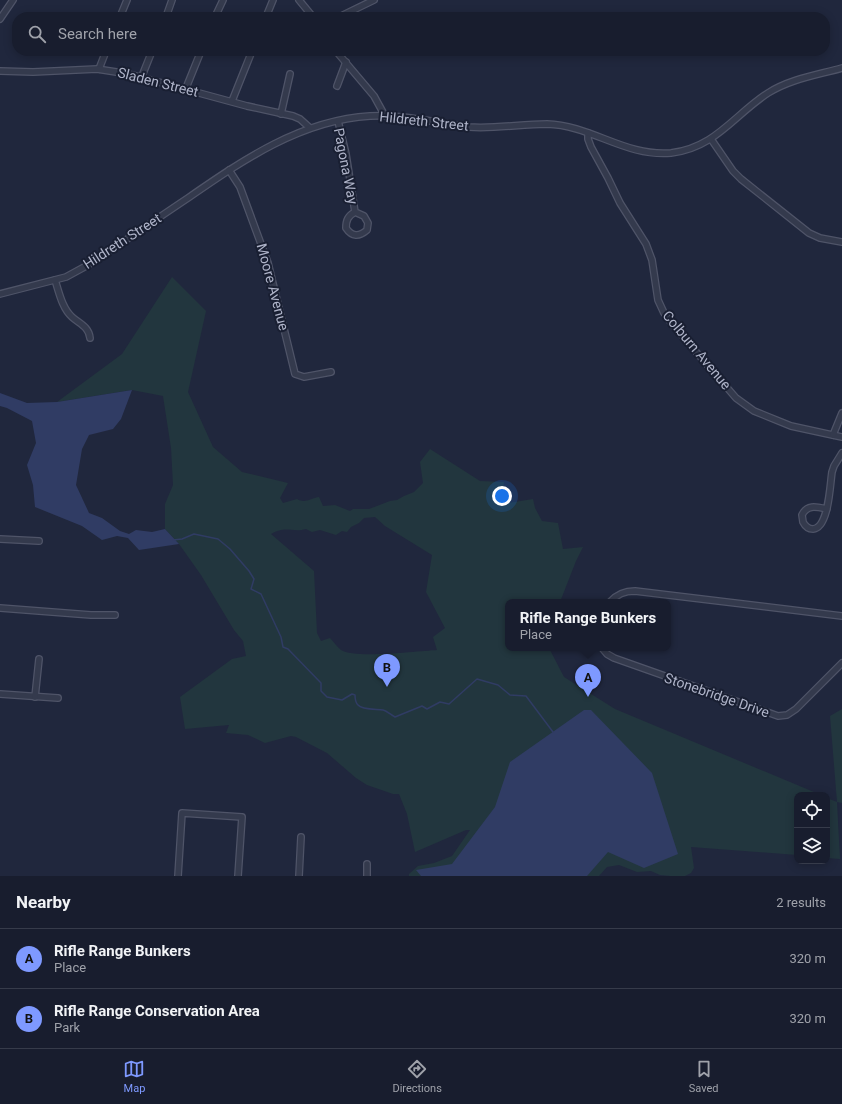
<!DOCTYPE html>
<style>
:root{--surface:#181d2e;--page:#212636;--text:#f1f3f6;--muted:#9fa2aa;--line:#363b4a;--accent:#7e99ff}
body{margin:0;font-family:Roboto,sans-serif;background:var(--page);color:var(--text)}
.controls{position:absolute;right:12px;bottom:12px;display:grid;overflow:hidden;border-radius:8px;box-shadow:0 2px 10px #0003}
.controls button{width:36px;height:36px;display:grid;place-items:center;padding:0;border:0;border-bottom:1px solid var(--line);background:var(--surface);color:var(--text);font:20px sans-serif}
.you{position:absolute;left:502px;top:496px;width:14px;height:14px;margin:-10px;border:3px solid #fff;border-radius:50%;background:#1a73e8;box-shadow:0 0 0 6px #1a73e833}
.badge{display:grid;place-items:center;width:26px;height:26px;border-radius:50%;background:var(--accent);color:#111;font-size:13px;font-weight:700}
.pin{position:absolute;translate:-50% -33px;filter:drop-shadow(0 1px 2px #0008)}
.pin::after{content:'';position:absolute;top:21px;width:14px;height:12px;background:inherit;clip-path:polygon(0 0,100% 0,50% 100%)}
.popup{position:absolute;left:505px;top:599px;width:166px;height:52px;box-sizing:border-box;display:grid;place-content:center;border-radius:8px;background:var(--surface);filter:drop-shadow(0 1px 3px #0005);font-size:13px;white-space:nowrap;color:var(--muted)}
.popup b{font-size:15px;color:var(--text)}
.popup::after{content:'';position:absolute;left:50%;top:100%;margin-left:-8px;border:8px solid transparent;border-top-color:var(--surface)}
.list{margin:0;padding:0;list-style:none}
h2{display:flex;justify-content:space-between;align-items:center;height:52px;margin:0;padding:0 16px;font-size:17px}
h2 small{font-size:13px;font-weight:400;color:var(--muted)}
.list li{display:grid;grid-template-columns:26px 1fr auto;gap:12px;align-items:center;box-sizing:border-box;height:60px;padding:0 16px;border-top:1px solid var(--line)}
.list b{display:block;font-size:15px;white-space:nowrap}
.list p{margin:0;font-size:13px;white-space:nowrap;color:var(--muted)}
.list em{font-size:13px;font-style:normal;color:var(--muted)}
.icon{flex:none;width:22px;height:22px;fill:none;stroke:currentColor;stroke-width:2;stroke-linecap:round;stroke-linejoin:round}
.map{position:relative;flex:none;width:842px;height:876px;overflow:hidden}
.search{position:absolute;background:var(--surface);box-shadow:0 2px 10px #0003;left:12px;right:12px;top:12px;height:44px;display:flex;align-items:center;gap:10px;box-sizing:border-box;padding:0 14px;border-radius:16px;color:var(--muted);font-size:15px}
.sheet{height:172px;background:var(--surface)}
nav{display:flex;justify-content:space-around;align-items:center;box-sizing:border-box;height:56px;border-top:1px solid var(--line);background:var(--surface);font-size:11px;color:var(--muted)}
nav a{display:grid;justify-items:center;gap:2px}
nav .on{color:var(--accent)}
.map>svg:first-child{display:block}
.green{fill:#22363e;fill-rule:evenodd}
.water{fill:#303c64}
.lines{fill:none;stroke-linecap:round;stroke-linejoin:round}
.stream{stroke:#303c64;stroke-width:1.5}
.minor-casing{stroke:#4f5468;stroke-width:8}
.minor{stroke:#343a4d;stroke-width:5.5}
.labels{text-anchor:middle;stroke-width:4;stroke-linejoin:round;paint-order:stroke}
.street-label{font-size:14px;fill:#afb4c9;stroke:#191f32}
</style>
<div class="map">
<svg width="842" height="876" viewBox="0 0 842 876">
<rect width="100%" height="100%" fill="#20273d"/>
<g class="green">
<path d="M 172,277 L 206,311 L 188,392 L 213,447 L 242,472 L 288,483 L 280,498 L 283,503 L 297,499 C 305,504 311,498 319,497 L 323,506 L 335,505 L 350,511 L 353,509 L 369,509 L 390,501 L 397,500 L 404,496 L 414,492 L 423,483 L 420,462 L 430,449 L 480,481 L 504,482 L 503,500 L 508,503 L 533,499 L 535,508 L 542,521 L 558,523 L 563,549 L 583,547 L 576,561 L 560,602 L 508,602 L 508,648 L 549,648 L 564,677 L 615,709 L 821,795 L 797,795 L 797,855 L 691,847 L 694,868 L 691,873 L 685,876 L 670,876 L 660,875 L 651,871 L 637,872 L 619,865 L 607,867 L 599,876 L 409,876 L 409,874 L 418,866 L 434,863 L 452,856 L 470,830 L 466,830 L 415,852 L 407,814 L 399,794 L 393,794 L 367,785 L 356,778 L 327,753 L 296,737 L 291,736 L 265,743 L 248,735 L 226,733 L 229,725 L 185,729 L 180,697 L 232,659 L 246,656 L 243,641 L 234,630 L 201,575 L 179,544 L 165,529 L 165,504 L 173,485 L 171,448 L 163,396 L 132,390 L 57,402 L 122,354 ZM 375,517 L 385,526 L 432,555 L 426,592 L 445,628 L 433,637 L 437,650 C 419,651 354,659 341,650 C 337,647 333,641 330,638 L 321,641 L 317,633 L 314,571 L 271,534 C 286,525 292,533 306,529 L 312,532 L 320,530 L 336,535 L 342,531 L 347,532 L 351,527 L 359,523 L 364,518 Z"/>
<path d="M 842,709 L 842,803 L 837,802 L 840,859 L 827,858 L 827,798 L 837,802 L 830,716 Z"/>
</g>
<g class="water">
<path d="M 132,390 L 121,419 L 113,429 L 89,435 L 82,449 L 76,485 L 89,513 L 102,518 L 120,531 L 129,534 L 136,530 L 152,532 L 165,529 L 179,544 L 139,550 L 128,538 L 117,536 L 102,540 L 82,526 L 35,507 L 33,485 L 27,465 L 36,443 L 32,421 L 7,408 L 0,406 L 0,393 L 27,403 L 57,402 Z"/>
<path d="M 584,710 L 591,710 L 652,773 L 678,854 L 644,868 L 608,852 L 587,876 L 421,876 L 416,870 L 452,864 L 495,807 L 510,762 Z"/>
</g>
<g class="lines">
<path class="stream" d="M 173,540 L 182,539 L 194,534 L 218,539 L 230,549 L 249,571 L 254,579 L 251,589 L 261,594 L 281,637 L 283,647 L 288,649 L 321,683 L 321,691 L 327,697 L 342,700 L 352,694 L 355,695 C 355,698 356,703 358,705 C 362,710 377,709 383,710 C 387,711 391,715 395,717 L 422,706 L 427,709 L 440,702 L 449,704 L 477,679 L 498,685 L 510,695 L 526,696 L 553,732"/>
<g class="minor-casing">
<g id="minor">
<path d="M 299,0 L 313,17"/>
<path d="M 120,17 L 127,0"/>
<path d="M 166,17 L 172,0"/>
<path d="M 215,17 L 223,0"/>
<path d="M 266,17 L 273,0"/>
<path d="M 339,17 L 374,0"/>
<path d="M 0,19 L 13,0"/>
<path d="M 336,51 L 374,96 L 385,116"/>
<path d="M 99,69 L 106,51"/>
<path d="M 0,71 L 33,72 L 97,69 L 129,74 L 247,106 L 293,116 L 300,119 L 310,128"/>
<path d="M 142,76 L 152,51"/>
<path d="M 337,86 L 346,62"/>
<path d="M 186,88 L 201,51"/>
<path d="M 232,101 L 252,51"/>
<path d="M 281,114 L 290,74"/>
<path d="M 338,121 L 346,154 L 355,212 L 364,216 L 368,223 L 367,230 C 359,237 352,237 346,228 C 346,220 348,216 355,212"/>
<path d="M 588,133 L 588,139 L 591,147 L 608,178 L 620,203 L 646,244 L 652,260 L 658,300 L 664,313 L 672,324 L 736,398 L 754,411 L 791,426 L 842,437"/>
<path d="M 711,139 L 733,171 L 741,179 L 809,233 L 820,238 L 842,242"/>
<path d="M 229,170 L 240,187 L 268,263 L 295,374 L 304,377 L 331,372"/>
<path d="M 55,280 C 59,292 62,308 72,317 C 80,324 89,327 90,338"/>
<path d="M 0,294 L 66,277 L 88,265 C 122,243 155,220 188,198 C 243,160 301,120 370,116 C 404,114 436,123 469,127 C 495,129 521,124 547,124 C 591,125 625,157 671,153 C 715,148 734,115 768,93 C 790,79 817,75 842,68"/>
<path d="M 833,435 L 842,413"/>
<path d="M 827,509 C 817,507 807,504 802,515 L 803,522 C 805,526 808,529 813,529 C 829,528 830,484 832,472 L 834,466 L 842,453"/>
<path d="M 0,539 L 39,541"/>
<path d="M 610,602 C 617,594 624,591 635,591 L 842,616"/>
<path d="M 0,608 L 91,615 L 115,615"/>
<path d="M 602,648 L 607,654 L 614,658 L 778,716 L 787,715 L 796,709 L 842,663"/>
<path d="M 0,694 L 58,698"/>
<path d="M 35,697 L 39,659"/>
<path d="M 178,876 L 182,813 L 242,817 L 238,876"/>
<path d="M 299,876 L 301,837"/>
<path d="M 367,876 L 367,864"/>
</g>
</g>
<use href="#minor" class="minor"/>
</g>
<g class="labels">
<g class="street-label">
<text transform="translate(158 82) rotate(14)" y="5">Sladen Street</text>
<text transform="translate(424 121) rotate(6)" y="5">Hildreth Street</text>
<text transform="translate(346 166) rotate(79)" y="5">Pagona Way</text>
<text transform="translate(122 241) rotate(-33)" y="5">Hildreth Street</text>
<text transform="translate(273 287) rotate(75)" y="5">Moore Avenue</text>
<text transform="translate(697 350) rotate(50)" y="5">Colburn Avenue</text>
<text transform="translate(717 695) rotate(19)" y="5">Stonebridge Drive</text>
</g>
</g>
</svg>
<div class="controls">
<button><svg class="icon" aria-label="locate" viewBox="0 0 24 24"><circle cx="12" cy="12" r="6"/><path d="M12 2v4M12 18v4M2 12h4M18 12h4"/></svg></button>
<button><svg class="icon" aria-label="layers" viewBox="0 0 24 24"><path d="M12 4l9 5-9 5-9-5zM3 14l9 5 9-5"/></svg></button>
</div>
<div class="you"></div>
<div class="pin badge" style="left:588px;top:697px">A</div>
<div class="popup"><b>Rifle Range Bunkers</b>Place</div>
<div class="pin badge" style="left:387px;top:687px">B</div>
<div class="search"><svg class="icon" aria-label="search" viewBox="0 0 24 24"><circle cx="10" cy="10" r="6"/><path d="M15 15l6 6"/></svg>Search here</div>
</div>
<section class="sheet">
<h2>Nearby<small>2 results</small></h2>
<ul class="list">
<li><span class="badge">A</span><div><b>Rifle Range Bunkers</b><p>Place</p></div><em>320 m</em></li>
<li><span class="badge">B</span><div><b>Rifle Range Conservation Area</b><p>Park</p></div><em>320 m</em></li>
</ul>
</section>
<nav>
<a class="on"><svg class="icon" aria-label="map" viewBox="0 0 24 24"><path d="M3 6l6-2 6 2 6-2v14l-6 2-6-2-6 2zM9 4v14M15 6v14"/></svg>Map</a>
<a><svg class="icon" aria-label="directions" viewBox="0 0 24 24"><path d="M12 3l9 9-9 9-9-9zM9 14v-3h6M13 9l2 2-2 2"/></svg>Directions</a>
<a><svg class="icon" aria-label="saved" viewBox="0 0 24 24"><path d="M7 4h10v16l-5-4-5 4z"/></svg>Saved</a>
</nav>
